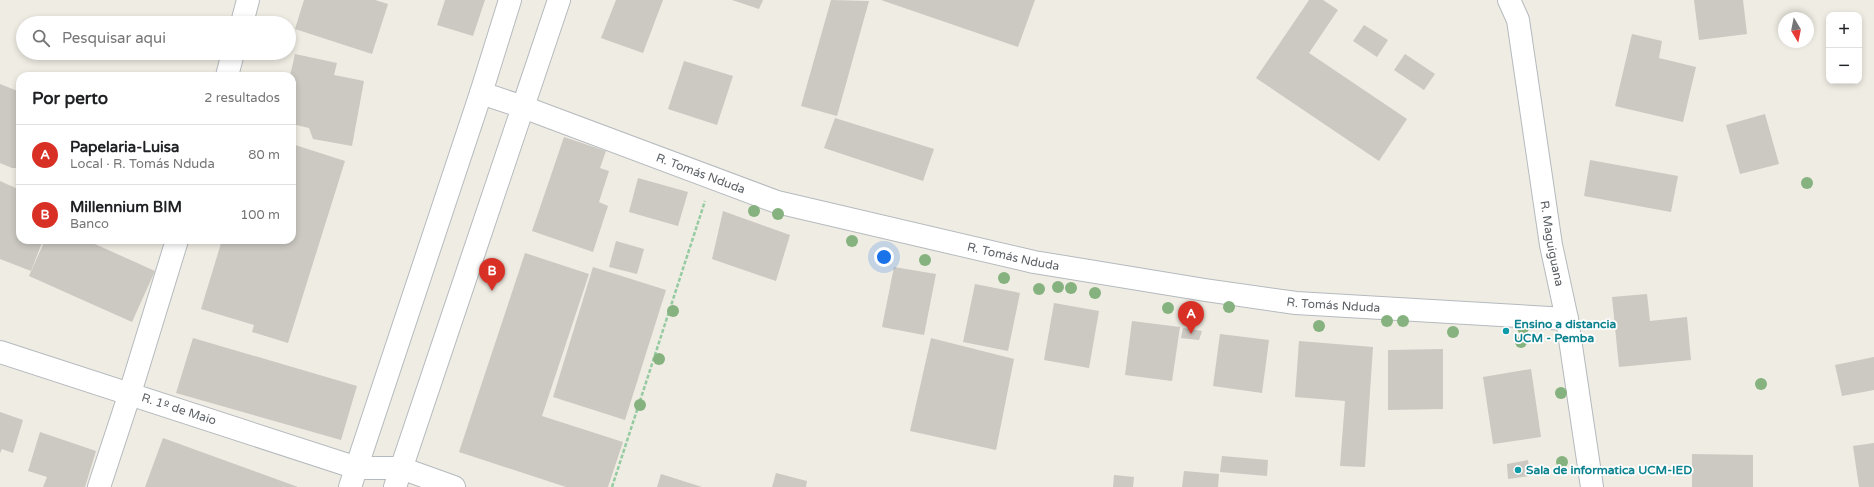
<!DOCTYPE html>
<html lang="pt">
<meta charset="utf-8">
<style>
:root{--surface:#fff;--page:#f2f2f2;--text:#202124;--muted:#757577;--line:#e0e0e0;--accent:#d93025}
body{margin:0;font-family:"Varela Round",sans-serif;background:var(--page);color:var(--text)}
.controls{position:absolute;right:12px;top:12px;display:grid;overflow:hidden;border-radius:8px;box-shadow:0 2px 6px #0003}
.controls button{width:36px;height:36px;display:grid;place-items:center;padding:0;border:0;border-bottom:1px solid var(--line);background:var(--surface);color:var(--text);font:20px sans-serif}
.compass{position:absolute;left:1778px;top:12px;width:36px;height:36px;border-radius:50%;background:var(--surface);box-shadow:0 2px 6px #0003;rotate:170deg}
.you{position:absolute;left:884px;top:257px;width:14px;height:14px;margin:-10px;border:3px solid #fff;border-radius:50%;background:#1a73e8;box-shadow:0 0 0 6px #1a73e833}
.badge{display:grid;place-items:center;width:26px;height:26px;border-radius:50%;background:var(--accent);color:#fff;font-size:13px;font-weight:700}
.pin{position:absolute;translate:-50% -33px;filter:drop-shadow(0 1px 2px #0008)}
.pin::after{content:'';position:absolute;top:21px;width:14px;height:12px;background:inherit;clip-path:polygon(0 0,100% 0,50% 100%)}
.list{margin:0;padding:0;list-style:none}
h2{display:flex;justify-content:space-between;align-items:center;height:52px;margin:0;padding:0 16px;font-size:17px}
h2 small{font-size:13px;font-weight:400;color:var(--muted)}
.list li{display:grid;grid-template-columns:26px 1fr auto;gap:12px;align-items:center;box-sizing:border-box;height:60px;padding:0 16px;border-top:1px solid var(--line)}
.list b{display:block;font-size:15px;white-space:nowrap}
.list p{margin:0;font-size:13px;white-space:nowrap;color:var(--muted)}
.list em{font-size:13px;font-style:normal;color:var(--muted)}
.icon{flex:none;width:22px;height:22px;fill:none;stroke:currentColor;stroke-width:2;stroke-linecap:round;stroke-linejoin:round}
.map{position:relative;flex:none;width:1874px;height:487px;overflow:hidden}
.search{position:absolute;background:var(--surface);box-shadow:0 2px 6px #0003;left:16px;top:16px;width:280px;height:44px;display:flex;align-items:center;gap:10px;box-sizing:border-box;padding:0 14px;border-radius:22px;color:var(--muted);font-size:15px}
.panel{position:absolute;background:var(--surface);box-shadow:0 2px 6px #0003;left:16px;top:72px;width:280px;height:172px;border-radius:12px}
.map>svg:first-child{display:block}
.building{fill:#ccc8c2}
.lines{fill:none;stroke-linecap:round;stroke-linejoin:round}
.minor-casing{stroke:#b5babe;stroke-width:24}
.tertiary-casing{stroke:#b5babe;stroke-width:24}
.path{stroke:#95cba1;stroke-width:2.5;stroke-dasharray:4 2;stroke-linecap:butt}
.minor{stroke:#fff;stroke-width:22}
.tertiary{stroke:#fff;stroke-width:22}
.tree{fill:#85b27e}
.culture-dot{fill:#0f9aa8;stroke:#fff;stroke-width:1.5}
.labels{text-anchor:middle;stroke-width:3.5;stroke-linejoin:round;paint-order:stroke}
.street-label{font-size:12px;fill:#5b6065;stroke:#fff}
.culture-label{font-size:12px;font-weight:bold;fill:#0d838f;stroke:#fff;text-anchor:start}
</style>
<div class="map">
<svg width="1874" height="487" viewBox="0 0 1874 487">
<rect width="100%" height="100%" fill="#efece3"/>
<g class="building">
<path d="M 304,0 L 375,0 L 388,4 L 372,54 L 295,29 Z"/>
<path d="M 445,0 L 485,0 L 473,36 L 437,25 Z"/>
<path d="M 616,0 L 663,0 L 643,53 L 601,38 Z"/>
<path d="M 732,0 L 763,0 L 759,9 Z"/>
<path d="M 831,0 L 869,1 L 837,116 L 801,106 Z"/>
<path d="M 881,0 L 1035,0 L 1018,47 Z"/>
<path d="M 1309,0 L 1323,0 L 1338,10 L 1309,53 L 1407,119 L 1379,161 L 1256,78 Z"/>
<path d="M 1694,0 L 1743,0 L 1747,34 L 1699,40 Z"/>
<path d="M 1364,25 L 1388,40 L 1377,57 L 1353,41 Z"/>
<path d="M 1632,34 L 1662,41 L 1659,58 L 1696,67 L 1683,122 L 1615,106 Z"/>
<path d="M 295,54 L 337,63 L 334,75 L 364,81 L 352,146 L 313,139 L 309,128 L 292,124 L 292,76 L 290,76 Z"/>
<path d="M 1405,54 L 1435,74 L 1424,90 L 1394,70 Z"/>
<path d="M 684,61 L 733,76 L 717,125 L 668,109 Z"/>
<path d="M 0,84 L 20,92 L 20,168 L 12,168 L 0,163 Z"/>
<path d="M 1765,114 L 1779,164 L 1740,174 L 1726,125 Z"/>
<path d="M 835,118 L 934,149 L 923,181 L 824,148 Z"/>
<path d="M 564,137 L 606,151 L 600,168 L 609,171 L 599,202 L 608,206 L 593,252 L 532,231 Z"/>
<path d="M 292,144 L 345,161 L 288,343 L 252,332 L 254,325 L 201,309 L 222,240 L 292,240 Z"/>
<path d="M 1590,160 L 1678,176 L 1671,212 L 1584,196 Z"/>
<path d="M 638,178 L 688,192 L 678,226 L 629,212 Z"/>
<path d="M 0,181 L 20,190 L 20,240 L 43,240 L 31,271 L 0,259 Z"/>
<path d="M 723,211 L 790,235 L 776,281 L 712,259 Z"/>
<path d="M 45,240 L 86,240 L 155,271 L 132,322 L 29,276 Z"/>
<path d="M 616,241 L 644,249 L 637,274 L 609,267 Z"/>
<path d="M 525,253 L 589,274 L 542,416 L 623,442 L 608,487 L 566,487 L 459,452 Z"/>
<path d="M 593,267 L 666,290 L 625,420 L 553,397 Z"/>
<path d="M 894,267 L 936,274 L 924,335 L 882,327 Z"/>
<path d="M 975,284 L 1020,293 L 1008,351 L 963,342 Z"/>
<path d="M 1647,294 L 1650,321 L 1687,317 L 1691,360 L 1619,367 L 1612,297 Z"/>
<path d="M 1054,303 L 1099,311 L 1089,368 L 1044,360 Z"/>
<path d="M 1132,321 L 1180,327 L 1172,381 L 1125,375 Z"/>
<path d="M 1183,328 L 1202,331 L 1199,340 L 1181,338 Z"/>
<path d="M 1220,334 L 1269,340 L 1262,393 L 1213,386 Z"/>
<path d="M 193,338 L 357,386 L 341,440 L 176,393 Z"/>
<path d="M 931,338 L 1014,359 L 996,450 L 910,431 Z"/>
<path d="M 1299,341 L 1373,347 L 1365,467 L 1340,466 L 1345,401 L 1295,397 Z"/>
<path d="M 1443,349 L 1443,409 L 1388,410 L 1388,350 Z"/>
<path d="M 1874,357 L 1874,390 L 1842,396 L 1835,365 Z"/>
<path d="M 1531,369 L 1541,437 L 1493,444 L 1483,377 Z"/>
<path d="M 0,412 L 23,420 L 13,453 L 2,449 L 0,453 Z"/>
<path d="M 40,432 L 96,451 L 85,487 L 43,487 L 47,477 L 28,471 Z"/>
<path d="M 163,438 L 298,487 L 145,487 Z"/>
<path d="M 1874,443 L 1874,487 L 1859,487 L 1853,446 Z"/>
<path d="M 1692,454 L 1753,455 L 1753,487 L 1692,487 Z"/>
<path d="M 1222,456 L 1268,460 L 1267,476 L 1220,472 Z"/>
<path d="M 1528,460 L 1530,476 L 1508,479 L 1507,464 Z"/>
<path d="M 1184,471 L 1219,474 L 1218,487 L 1182,487 Z"/>
<path d="M 776,473 L 807,481 L 806,487 L 772,487 Z"/>
<path d="M 661,474 L 702,487 L 657,487 Z"/>
<path d="M 1114,475 L 1134,477 L 1133,487 L 1113,487 Z"/>
</g>
<g class="lines">
<g class="minor-casing">
<g id="minor">
<path id="s1" d="M 1509,0 L 1518,20 L 1551,245 L 1567,319 L 1592,487"/>
<path d="M 242,23 L 248,0"/>
<path d="M 227,76 L 233,53"/>
<path id="s2" d="M 481,93 L 523,107 L 777,202 L 1034,262 L 1205,290 L 1296,303 L 1567,319"/>
<path d="M 0,352 L 357,468 L 401,468 L 454,487"/>
<path d="M 99,487 L 130,393 L 177,240"/>
</g>
</g>
<g class="tertiary-casing">
<g id="tertiary">
<path d="M 350,487 L 481,93 L 510,0"/>
<path d="M 395,487 L 559,0"/>
</g>
</g>
<path class="path" d="M 612,487 L 705,201"/>
<use href="#minor" class="minor"/>
<use href="#tertiary" class="tertiary"/>
</g>
<g class="tree">
<circle cx="1807" cy="183" r="6"/>
<circle cx="754" cy="211" r="6"/>
<circle cx="778" cy="214" r="6"/>
<circle cx="852" cy="241" r="6"/>
<circle cx="925" cy="260" r="6"/>
<circle cx="1004" cy="278" r="6"/>
<circle cx="1058" cy="287" r="6"/>
<circle cx="1071" cy="288" r="6"/>
<circle cx="1039" cy="289" r="6"/>
<circle cx="1095" cy="293" r="6"/>
<circle cx="1229" cy="307" r="6"/>
<circle cx="1168" cy="308" r="6"/>
<circle cx="673" cy="311" r="6"/>
<circle cx="1387" cy="321" r="6"/>
<circle cx="1403" cy="321" r="6"/>
<circle cx="1319" cy="326" r="6"/>
<circle cx="1523" cy="328" r="6"/>
<circle cx="1453" cy="332" r="6"/>
<circle cx="1521" cy="342" r="6"/>
<circle cx="659" cy="359" r="6"/>
<circle cx="1761" cy="384" r="6"/>
<circle cx="1561" cy="393" r="6"/>
<circle cx="640" cy="405" r="6"/>
<circle cx="1562" cy="462" r="6"/>
</g>
<g class="culture-dot">
<circle cx="1506" cy="331" r="4"/>
<circle cx="1518" cy="470" r="4"/>
</g>
<g class="labels">
<g class="street-label">
<text dy="4" stroke="none"><textPath href="#s2" startOffset="234">R. Tomás Nduda</textPath></text>
<text dy="4" stroke="none"><textPath href="#s1" startOffset="248">R. Maguiguana</textPath></text>
<text dy="4" stroke="none"><textPath href="#s2" startOffset="558">R. Tomás Nduda</textPath></text>
<text dy="4" stroke="none"><textPath href="#s2" startOffset="882">R. Tomás Nduda</textPath></text>
<text transform="translate(179 409) rotate(18)" y="4">R. 1º de Maio</text>
</g>
<g class="culture-label">
<text x="1514" y="328">Ensino a distancia<tspan x="1514" dy="14">UCM - Pemba</tspan></text>
<text x="1526" y="474">Sala de informatica UCM-IED</text>
</g>
</g>
</svg>
<div class="controls">
<button>+</button>
<button>−</button>
</div>
<svg class="compass" viewBox="-18 -18 36 36"><path d="M0-13l5 13h-10z" fill="#e53935"/><path d="M0 13l5-13h-10z" fill="#757577"/></svg>
<div class="you"></div>
<div class="pin badge" style="left:1191px;top:334px">A</div>
<div class="pin badge" style="left:492px;top:291px">B</div>
<div class="search"><svg class="icon" aria-label="search" viewBox="0 0 24 24"><circle cx="10" cy="10" r="6"/><path d="M15 15l6 6"/></svg>Pesquisar aqui</div>
<section class="panel">
<h2>Por perto<small>2 resultados</small></h2>
<ul class="list">
<li><span class="badge">A</span><div><b>Papelaria-Luisa</b><p>Local · R. Tomás Nduda</p></div><em>80 m</em></li>
<li><span class="badge">B</span><div><b>Millennium BIM</b><p>Banco</p></div><em>100 m</em></li>
</ul>
</section>
</div>
